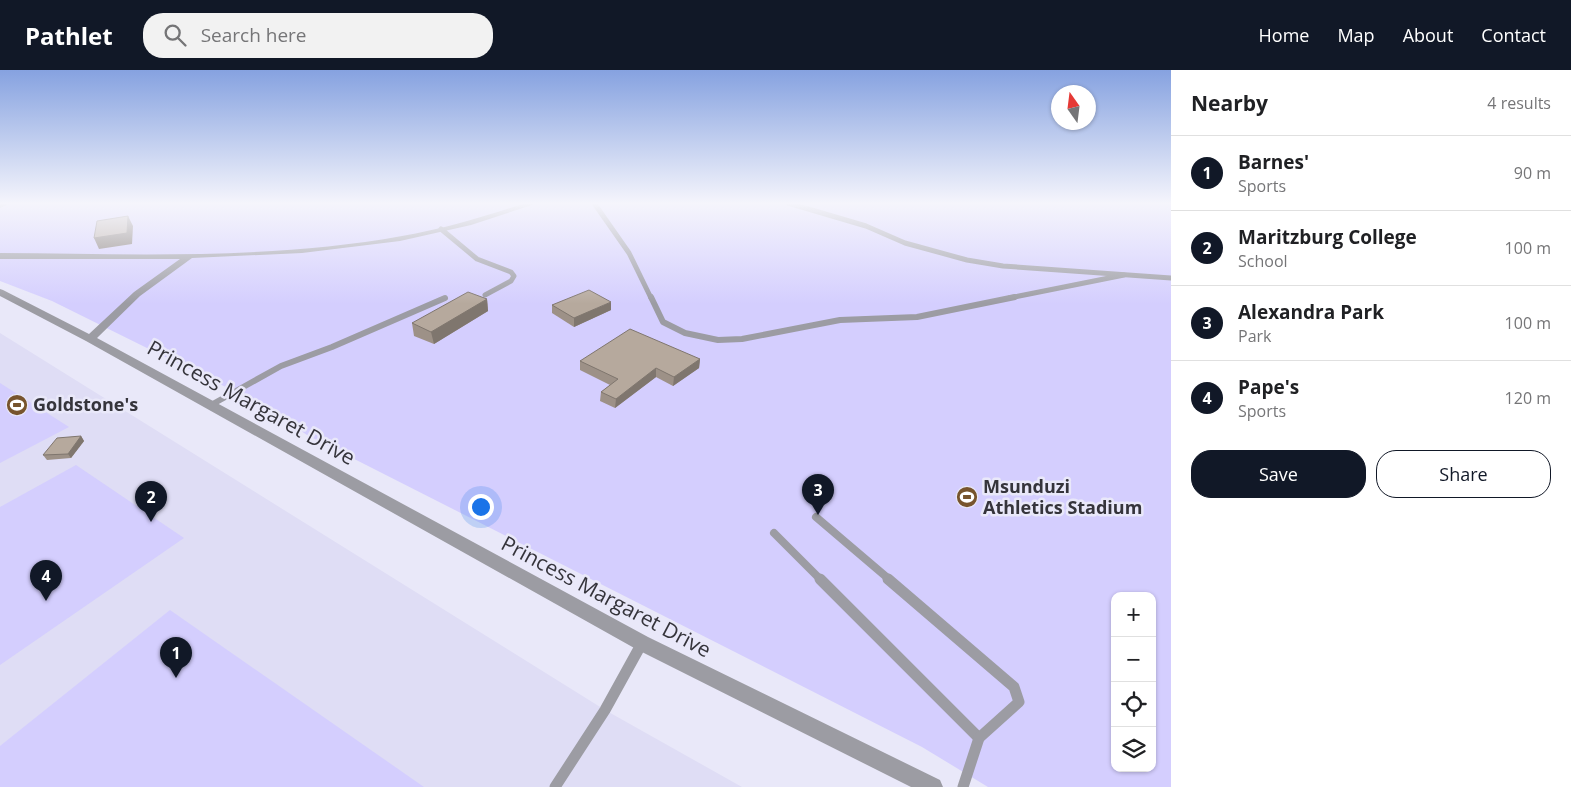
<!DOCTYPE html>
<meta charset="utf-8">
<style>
:root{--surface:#fff;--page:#f2f2f2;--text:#202124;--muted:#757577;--line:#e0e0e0;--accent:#111827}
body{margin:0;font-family:"Open Sans",sans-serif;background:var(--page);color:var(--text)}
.controls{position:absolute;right:15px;bottom:15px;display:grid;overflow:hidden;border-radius:10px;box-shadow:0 1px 4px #0004}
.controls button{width:45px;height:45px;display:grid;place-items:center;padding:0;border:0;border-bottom:1px solid var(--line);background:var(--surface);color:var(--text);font:25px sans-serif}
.compass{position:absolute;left:1051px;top:15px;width:45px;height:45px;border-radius:50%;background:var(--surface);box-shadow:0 1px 4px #0004;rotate:346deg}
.you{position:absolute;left:480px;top:436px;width:18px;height:18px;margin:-12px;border:4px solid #fff;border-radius:50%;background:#1a73e8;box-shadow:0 0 0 8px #1a73e833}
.badge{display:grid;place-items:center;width:32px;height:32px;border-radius:50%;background:var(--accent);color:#fff;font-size:16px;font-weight:700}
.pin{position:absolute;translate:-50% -41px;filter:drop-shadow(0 1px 2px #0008)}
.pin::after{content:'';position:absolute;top:26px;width:18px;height:15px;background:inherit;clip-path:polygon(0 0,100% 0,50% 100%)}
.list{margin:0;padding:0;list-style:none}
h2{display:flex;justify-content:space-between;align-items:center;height:65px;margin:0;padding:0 20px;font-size:21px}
h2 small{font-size:16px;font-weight:400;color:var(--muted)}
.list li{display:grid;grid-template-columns:32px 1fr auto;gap:15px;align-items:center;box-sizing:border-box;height:75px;padding:0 20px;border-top:1px solid var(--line)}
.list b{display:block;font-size:19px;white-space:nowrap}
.list p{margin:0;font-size:16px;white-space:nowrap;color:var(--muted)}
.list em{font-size:16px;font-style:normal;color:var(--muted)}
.actions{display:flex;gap:10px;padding:15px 20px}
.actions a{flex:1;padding:11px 0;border:1px solid var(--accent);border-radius:20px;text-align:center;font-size:18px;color:var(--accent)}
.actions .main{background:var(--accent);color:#fff}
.icon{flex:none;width:28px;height:28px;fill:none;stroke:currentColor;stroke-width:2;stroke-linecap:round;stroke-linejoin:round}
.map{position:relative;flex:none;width:1171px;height:717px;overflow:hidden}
header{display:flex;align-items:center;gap:30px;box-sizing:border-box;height:70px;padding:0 25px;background:var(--accent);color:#fff}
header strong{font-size:24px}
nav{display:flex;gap:28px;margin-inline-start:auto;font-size:18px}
.search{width:350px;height:45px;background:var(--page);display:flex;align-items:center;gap:12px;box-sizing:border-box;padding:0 18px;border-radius:20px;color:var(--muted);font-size:19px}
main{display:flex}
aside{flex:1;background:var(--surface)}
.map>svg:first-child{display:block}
.built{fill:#dfddf5}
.green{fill:#d4cefe;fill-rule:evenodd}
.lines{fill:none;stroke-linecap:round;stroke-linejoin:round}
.lane-far3{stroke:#9c9ca3;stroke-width:5}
.lane-far2{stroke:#9c9ca3;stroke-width:6}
.lane-far1{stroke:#9c9ca3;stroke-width:8}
.lane{stroke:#9c9ca3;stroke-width:11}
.street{fill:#9c9ca3;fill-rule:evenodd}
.wall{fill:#9d9187}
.shaded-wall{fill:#7f766e}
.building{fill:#b6a99d;stroke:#7f766e}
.labels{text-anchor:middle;stroke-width:5;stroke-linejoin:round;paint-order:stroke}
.poi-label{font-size:18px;font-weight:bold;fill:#35343b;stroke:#e9e8f9;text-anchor:start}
.near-street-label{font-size:21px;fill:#35343b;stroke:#e9e8f9}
</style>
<header>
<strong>Pathlet</strong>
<div class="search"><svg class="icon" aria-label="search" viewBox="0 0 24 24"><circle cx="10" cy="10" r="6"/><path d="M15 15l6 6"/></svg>Search here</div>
<nav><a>Home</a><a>Map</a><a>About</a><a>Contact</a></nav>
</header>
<main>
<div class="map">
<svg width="1171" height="717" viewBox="0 0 1171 717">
<rect width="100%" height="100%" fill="#e9e8f9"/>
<path class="built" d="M 0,263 L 605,640 L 742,717 L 0,717 Z"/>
<g class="green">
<path d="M 0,133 L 1171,133 L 1171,717 L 988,717 L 922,677 L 307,365 L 264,336 L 52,231 L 0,211 ZM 1115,526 L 1152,526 L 1152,698 L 1115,698 Z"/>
<path d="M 0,313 L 69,357 L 0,393 Z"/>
<path d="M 76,395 L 184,468 L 0,595 L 0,437 Z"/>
<path d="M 170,540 L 424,717 L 0,717 L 0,676 Z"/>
</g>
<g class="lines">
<g class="lane-far3">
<path d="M 594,133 L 629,183 L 651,228"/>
<path d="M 788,133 L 866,156 L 905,173 L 967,190 L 1003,196 L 1171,208"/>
<path d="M 441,159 L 477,189 L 511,202 L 514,206 L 511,211 L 485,225"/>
<path d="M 1009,228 L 1124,205"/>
</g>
<g class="lane-far2">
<path d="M 651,227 L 663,252 L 685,263 L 718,270 L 742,269 L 840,250 L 917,247 L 1015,227"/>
<path d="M 211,335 L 281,296 L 332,277 L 445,228"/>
</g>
<g class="lane-far1">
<path d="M 816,447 L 890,510"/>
<path d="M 774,463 L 821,510"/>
</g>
<g class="lane">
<path d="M 820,509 L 979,668"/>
<path d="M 888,509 L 1014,617 L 1019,632 L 979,668 L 963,717"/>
<path d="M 555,717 L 605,640 L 642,573"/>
</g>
<g class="street">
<path d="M 0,133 L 11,133 L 0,138 Z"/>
<path d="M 526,133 L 538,133 L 471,155 L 400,171 L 302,183 L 192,188 L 140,226 L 97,268 L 648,567 L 940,710 L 943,717 L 911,717 L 636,579 L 86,271 L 0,226 L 0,219 L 3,220 L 89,264 L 134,222 L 180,189 L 0,189 L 0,183 C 134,184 269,190 402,166 C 444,159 485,146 526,133 Z"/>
</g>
</g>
<g class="wall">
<path d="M 487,229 L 488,241 L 434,274 L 414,266 L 412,253 Z"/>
<path d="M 552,235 L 611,240 L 574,257 L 552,243 Z"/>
<path d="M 700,289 L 699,298 L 673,316 L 656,307 L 615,338 L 600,331 L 601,322 L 610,315 L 580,300 L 580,291 Z"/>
<path d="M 81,366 L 84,371 L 71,388 L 47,390 L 43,385 Z"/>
</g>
<g class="shaded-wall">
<path d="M 128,146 L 133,156 L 132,174 L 99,179 L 94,168 Z"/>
<path d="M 487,229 L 488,241 L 434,274 L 431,262 Z"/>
<path d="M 611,232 L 611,240 L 574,257 L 574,248 Z"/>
<path d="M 700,289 L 699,298 L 673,316 L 674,307 Z"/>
<path d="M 656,298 L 656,307 L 615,338 L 616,329 Z"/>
<path d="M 81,366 L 84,371 L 71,388 L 68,384 Z"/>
</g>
<g class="building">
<path d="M 128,146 L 127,163 L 94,168 L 97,151 Z"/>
<path d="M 589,220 L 611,232 L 574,248 L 552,235 Z"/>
<path d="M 468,222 L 487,229 L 431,262 L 412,253 Z"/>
<path d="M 630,259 L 700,289 L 674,307 L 656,298 L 616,329 L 601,322 L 618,309 L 580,291 Z"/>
<path d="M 81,366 L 68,384 L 43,385 L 57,368 Z"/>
</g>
<linearGradient id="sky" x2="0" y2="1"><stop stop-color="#86a2e0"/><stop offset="0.57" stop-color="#f5f5fc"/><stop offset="1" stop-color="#f5f5fc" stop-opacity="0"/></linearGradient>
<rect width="1171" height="234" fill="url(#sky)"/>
<defs>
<g id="stadium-disc" transform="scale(1.125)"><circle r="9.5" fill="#77542d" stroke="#e9e8f9"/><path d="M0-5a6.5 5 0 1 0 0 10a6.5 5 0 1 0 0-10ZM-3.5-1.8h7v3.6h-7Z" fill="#fff"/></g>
</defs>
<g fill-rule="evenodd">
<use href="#stadium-disc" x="17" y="335"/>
<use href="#stadium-disc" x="967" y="427"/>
</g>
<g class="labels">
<g class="poi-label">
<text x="33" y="341">Goldstone's</text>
<text x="983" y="423">Msunduzi<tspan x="983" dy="21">Athletics Stadium</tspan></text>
</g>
<g class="near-street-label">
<text transform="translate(251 333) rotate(29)" y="7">Princess Margaret Drive</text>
<text transform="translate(606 527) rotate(28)" y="7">Princess Margaret Drive</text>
</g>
</g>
</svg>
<div class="controls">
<button>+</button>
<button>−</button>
<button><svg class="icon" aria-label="locate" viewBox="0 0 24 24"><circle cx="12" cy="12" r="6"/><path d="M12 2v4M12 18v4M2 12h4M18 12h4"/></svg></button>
<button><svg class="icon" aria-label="layers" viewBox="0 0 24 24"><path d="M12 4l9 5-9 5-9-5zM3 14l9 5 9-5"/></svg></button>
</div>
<svg class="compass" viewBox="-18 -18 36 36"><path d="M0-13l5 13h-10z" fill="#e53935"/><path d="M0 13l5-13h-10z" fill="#757577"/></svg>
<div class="you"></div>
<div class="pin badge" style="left:176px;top:608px">1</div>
<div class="pin badge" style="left:151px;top:452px">2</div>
<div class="pin badge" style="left:818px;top:445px">3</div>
<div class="pin badge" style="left:46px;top:531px">4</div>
</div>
<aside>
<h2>Nearby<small>4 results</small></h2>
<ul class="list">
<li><span class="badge">1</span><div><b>Barnes'</b><p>Sports</p></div><em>90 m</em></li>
<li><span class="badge">2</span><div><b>Maritzburg College</b><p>School</p></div><em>100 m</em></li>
<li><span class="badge">3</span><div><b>Alexandra Park</b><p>Park</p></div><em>100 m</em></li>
<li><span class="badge">4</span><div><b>Pape's</b><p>Sports</p></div><em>120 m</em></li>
</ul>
<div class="actions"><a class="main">Save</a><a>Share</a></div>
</aside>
</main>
